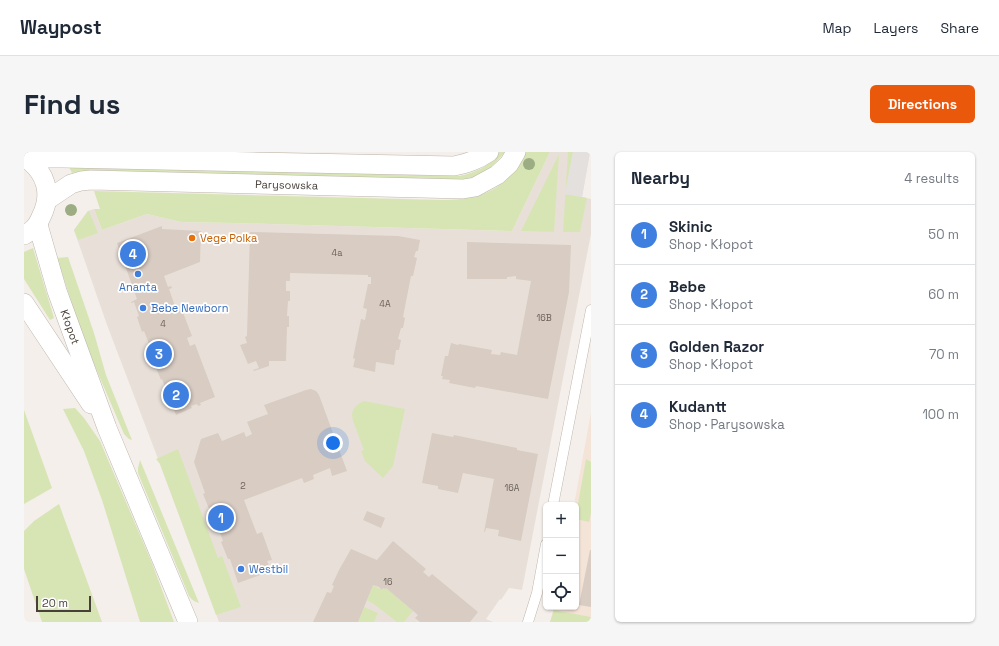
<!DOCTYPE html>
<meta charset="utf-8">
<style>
:root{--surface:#fff;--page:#f6f6f7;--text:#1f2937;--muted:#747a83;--line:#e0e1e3;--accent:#ea580c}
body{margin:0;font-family:"Space Grotesk",sans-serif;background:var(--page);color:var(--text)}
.controls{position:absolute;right:12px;bottom:12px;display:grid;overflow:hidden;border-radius:6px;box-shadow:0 1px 3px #0004}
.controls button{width:36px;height:36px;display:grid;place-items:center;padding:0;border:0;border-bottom:1px solid var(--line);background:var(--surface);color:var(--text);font:20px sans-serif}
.scale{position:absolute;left:12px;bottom:10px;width:55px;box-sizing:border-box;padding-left:4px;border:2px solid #483f38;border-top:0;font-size:11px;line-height:14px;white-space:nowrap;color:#483f38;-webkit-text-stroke:3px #fff;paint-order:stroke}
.you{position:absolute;left:309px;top:291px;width:14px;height:14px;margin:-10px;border:3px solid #fff;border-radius:50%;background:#1a73e8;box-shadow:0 0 0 6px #1a73e833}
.badge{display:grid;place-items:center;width:26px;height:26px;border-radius:50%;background:var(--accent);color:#fff;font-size:13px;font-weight:700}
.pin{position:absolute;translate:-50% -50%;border:2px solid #fff;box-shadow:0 1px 4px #0006}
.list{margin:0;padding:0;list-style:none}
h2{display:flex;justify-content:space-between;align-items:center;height:52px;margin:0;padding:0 16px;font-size:17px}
h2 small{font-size:13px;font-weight:400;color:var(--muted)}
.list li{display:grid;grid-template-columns:26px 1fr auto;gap:12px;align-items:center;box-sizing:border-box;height:60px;padding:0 16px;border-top:1px solid var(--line)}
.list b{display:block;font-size:15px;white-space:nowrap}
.list p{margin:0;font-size:13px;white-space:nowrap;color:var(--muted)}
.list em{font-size:13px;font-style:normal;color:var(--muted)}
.icon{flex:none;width:22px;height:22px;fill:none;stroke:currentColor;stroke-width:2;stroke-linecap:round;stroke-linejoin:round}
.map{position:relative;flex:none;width:567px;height:470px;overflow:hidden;border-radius:6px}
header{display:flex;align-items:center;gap:24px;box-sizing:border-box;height:56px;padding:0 20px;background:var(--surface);border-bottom:1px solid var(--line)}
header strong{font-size:19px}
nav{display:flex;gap:22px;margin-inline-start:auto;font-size:14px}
.intro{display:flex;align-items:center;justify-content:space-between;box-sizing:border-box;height:96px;padding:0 24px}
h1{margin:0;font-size:28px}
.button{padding:10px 18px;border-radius:6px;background:var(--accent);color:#fff;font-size:14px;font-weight:700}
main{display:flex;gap:24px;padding:0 24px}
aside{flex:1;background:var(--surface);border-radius:6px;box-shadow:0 1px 3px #0004}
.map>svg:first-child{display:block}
.residential{fill:#e8e0d8}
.commercial{fill:#f4e3d7}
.green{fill:#d7e5b5}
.parking{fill:#e3e0de}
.building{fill:#d8ccc3}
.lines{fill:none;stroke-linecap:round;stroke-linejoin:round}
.lane-casing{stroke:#bfb6ad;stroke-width:11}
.street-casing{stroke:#bfb6ad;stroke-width:20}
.lane{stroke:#fff;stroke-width:10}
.street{stroke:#fff;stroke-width:19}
.tree{fill:#9dad83}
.food-dot{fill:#e8710a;stroke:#fff;stroke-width:1.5}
.shop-dot{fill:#3f7fe0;stroke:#fff;stroke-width:1.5}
.labels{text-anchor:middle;stroke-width:3.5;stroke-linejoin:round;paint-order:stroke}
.number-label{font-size:9px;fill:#6c625b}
.street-label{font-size:11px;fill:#483f38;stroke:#fff}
.food-label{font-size:11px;fill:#c56008;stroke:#fff;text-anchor:start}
.shop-label{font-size:11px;fill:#366cbe;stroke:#fff;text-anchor:start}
</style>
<header>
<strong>Waypost</strong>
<nav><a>Map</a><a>Layers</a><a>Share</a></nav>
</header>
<div class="intro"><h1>Find us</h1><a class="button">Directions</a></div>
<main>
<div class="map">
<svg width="567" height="470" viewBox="0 0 567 470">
<rect width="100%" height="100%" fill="#f4efea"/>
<path class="residential" d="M 526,0 L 566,0 L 558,45 L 567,47 L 567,82 L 498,438 L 485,436 L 477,448 L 476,447 L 462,467 L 469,470 L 195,470 L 136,312 L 83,173 L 50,78 L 64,59 L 70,57 L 78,78 L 123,62 L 157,70 L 210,71 L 488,79 Z"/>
<path class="commercial" d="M 567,261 L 567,470 L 526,470 L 530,455 L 552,455 L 552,353 L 550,353 Z"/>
<g class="green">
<path d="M 475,0 L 481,0 C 469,15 459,23 441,28 L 57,19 L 48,21 L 45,15 L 435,24 C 451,21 466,14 475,0 Z"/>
<path d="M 502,0 L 526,0 L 488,79 L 210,71 L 157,70 L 123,62 L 78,78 L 70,57 L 76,57 L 70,39 L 418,48 C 445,48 470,43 489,21 C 494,15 498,7 502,0 Z"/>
<path d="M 544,0 L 549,0 L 541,42 L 563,46 L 556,80 L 539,80 Z"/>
<path d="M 535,2 L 530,80 L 497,79 Z"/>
<path d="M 64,59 L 65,59 L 74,81 L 54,88 L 50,78 Z"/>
<path d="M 9,96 L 30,166 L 26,168 L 0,127 L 0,100 Z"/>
<path d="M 44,105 L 70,181 L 82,223 L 108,288 L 105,287 L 100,282 L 61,191 L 33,106 Z"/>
<path d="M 340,249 L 381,257 L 369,314 L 359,326 L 341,309 L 337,299 L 340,298 C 337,291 335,285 333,279 C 327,265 324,256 340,249 Z"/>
<path d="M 51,256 L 60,266 L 76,289 L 128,411 L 150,470 L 116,470 L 78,348 L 60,299 L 39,257 Z"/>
<path d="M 0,258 L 28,336 L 0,352 Z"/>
<path d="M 154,297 L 194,406 L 198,404 L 217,455 L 192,463 L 136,312 L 132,307 Z"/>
<path d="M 562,307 L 567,310 L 567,361 L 565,370 L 552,367 L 552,363 Z"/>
<path d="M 116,308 L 175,451 C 171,450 168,448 165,444 L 114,321 L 114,316 Z"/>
<path d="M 35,352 L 78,470 L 18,470 L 0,417 L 0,379 L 10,369 Z"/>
<path d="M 349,433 L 358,438 L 359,436 L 361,437 L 362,436 L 389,459 L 380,470 L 373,470 L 350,452 L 343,448 Z"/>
<path d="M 340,455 L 354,461 L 350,470 L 334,470 Z"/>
<path d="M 530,458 L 567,465 L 567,470 L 526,470 Z"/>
</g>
<path class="parking" d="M 549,0 L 566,0 L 558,45 L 541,42 Z"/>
<g class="building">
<path d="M 138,74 L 138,77 L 177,79 L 176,110 L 140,124 L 144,135 L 147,134 L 148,136 L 145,137 L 153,160 L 158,158 L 168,184 L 163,186 L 166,194 L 171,192 L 191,245 L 176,251 L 177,253 L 174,254 L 173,252 L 167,254 L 168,256 L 152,263 L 138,227 L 137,228 L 131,213 L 133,212 L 120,179 L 118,180 L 113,165 L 115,164 L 110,150 L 107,151 L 107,150 L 113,147 L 93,91 Z"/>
<path d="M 226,80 L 374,84 L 396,88 L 394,99 L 392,99 L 390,105 L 393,106 L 389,124 L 387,124 L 379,165 L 381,166 L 379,176 L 377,176 L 374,187 L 377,188 L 375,198 L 372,198 L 370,213 L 352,210 L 351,220 L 329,215 L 331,207 L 329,206 L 337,167 L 341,168 L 342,163 L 343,157 L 339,156 L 344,132 L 347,132 L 347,125 L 344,125 L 344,123 L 266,121 L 266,129 L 262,129 L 262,139 L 266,139 L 266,149 L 264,149 L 263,164 L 265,164 L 265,175 L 263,175 L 262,209 L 245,209 L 245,214 L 230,219 L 229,218 L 235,216 L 232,209 L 224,212 L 216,193 L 223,191 L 221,185 L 223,184 Z"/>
<path d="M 443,90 L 547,93 L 545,140 L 524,247 L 452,234 L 451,236 L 425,231 L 426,228 L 418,227 L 419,224 L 417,224 L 421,204 L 424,204 L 427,191 L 434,193 L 435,192 L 468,198 L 467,202 L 476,203 L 477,200 L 493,203 L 507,129 L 492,127 L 492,124 L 483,125 L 483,127 L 443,127 Z"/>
<path d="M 287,237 L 292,239 L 295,243 L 323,319 L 308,324 L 306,316 L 289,323 L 290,327 L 280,331 L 278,326 L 220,348 L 233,382 L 238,380 L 248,408 L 243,409 L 247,419 L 214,431 L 206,407 L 204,407 L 197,390 L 199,389 L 188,359 L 186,359 L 179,342 L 181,341 L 170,310 L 177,287 L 194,281 L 198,289 L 220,280 L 222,285 L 228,282 L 223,270 L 244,262 L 240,253 L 282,238 Z"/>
<path d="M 408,281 L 429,285 L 430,283 L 493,296 L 493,298 L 514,302 L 497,389 L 474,384 L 475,378 L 462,376 L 461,380 L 460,380 L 470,327 L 439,321 L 434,341 L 414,337 L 414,334 L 398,331 Z"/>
<path d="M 343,359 L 361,366 L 357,376 L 339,368 Z"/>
<path d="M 369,389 L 402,417 L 399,420 L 405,425 L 408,422 L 454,460 L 446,470 L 396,470 L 391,466 L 394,463 L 362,436 L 361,437 L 359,436 L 358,438 L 355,435 L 349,433 L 334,470 L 289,470 L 303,440 L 307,441 L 310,434 L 308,433 L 315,418 L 327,397 L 353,408 Z"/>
<path d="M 566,398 L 567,398 L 567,455 L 555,453 Z"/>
</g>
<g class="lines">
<g class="lane-casing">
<g id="lane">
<path d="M 529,353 L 567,158"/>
<path d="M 504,470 L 513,441 L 522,392"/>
</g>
</g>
<g class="street-casing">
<g id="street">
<path d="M 0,5 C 22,19 29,42 17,65 C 15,70 13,74 8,78 C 6,80 3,81 0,83"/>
<path d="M 1,6 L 39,6 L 430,14 C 444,11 453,8 465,0"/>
<path id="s1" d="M 23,48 L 47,32 L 57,29 L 67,28 L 439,37 L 451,35 L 473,23 L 485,12 L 492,0"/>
<path id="s2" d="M 14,73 L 33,139 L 83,276 L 164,470"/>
<path d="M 0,151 L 67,252"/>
</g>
</g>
<use href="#lane" class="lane"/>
<use href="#street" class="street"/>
</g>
<g class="tree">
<circle cx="505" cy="12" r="6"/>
<circle cx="47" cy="58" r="6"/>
</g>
<circle class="food-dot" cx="168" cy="86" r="4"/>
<g class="shop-dot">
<circle cx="114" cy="122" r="4"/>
<circle cx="119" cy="156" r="4"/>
<circle cx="217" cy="417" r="4"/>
</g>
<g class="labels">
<g class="number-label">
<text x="313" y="104">4a</text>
<text x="361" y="155">4A</text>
<text x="520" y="169">16B</text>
<text x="139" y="175">4</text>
<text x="219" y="337">2</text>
<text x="488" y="339">16A</text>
<text x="364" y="433">16</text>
</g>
<g class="street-label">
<text dy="4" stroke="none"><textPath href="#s1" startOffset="245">Parysowska</textPath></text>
<text dy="4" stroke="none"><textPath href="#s2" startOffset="107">Kłopot</textPath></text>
</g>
<g class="food-label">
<text x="176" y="90">Vege Polka</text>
</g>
<g class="shop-label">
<text x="114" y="139" text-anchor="middle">Ananta</text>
<text x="127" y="160">Bebe Newborn</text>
<text x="225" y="421">Westbil</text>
</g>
</g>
</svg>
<div class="controls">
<button>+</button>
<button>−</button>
<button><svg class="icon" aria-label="locate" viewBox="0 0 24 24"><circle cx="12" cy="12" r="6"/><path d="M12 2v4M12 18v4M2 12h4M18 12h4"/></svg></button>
</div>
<div class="scale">20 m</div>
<div class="you"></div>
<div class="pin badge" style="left:197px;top:366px;background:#3f7fe0">1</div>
<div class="pin badge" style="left:152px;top:243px;background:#3f7fe0">2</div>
<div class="pin badge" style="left:135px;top:202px;background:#3f7fe0">3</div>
<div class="pin badge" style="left:109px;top:102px;background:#3f7fe0">4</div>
</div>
<aside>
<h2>Nearby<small>4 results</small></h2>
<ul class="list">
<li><span class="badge" style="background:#3f7fe0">1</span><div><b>Skinic</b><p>Shop · Kłopot</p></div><em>50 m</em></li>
<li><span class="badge" style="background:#3f7fe0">2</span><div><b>Bebe</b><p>Shop · Kłopot</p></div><em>60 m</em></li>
<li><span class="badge" style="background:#3f7fe0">3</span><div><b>Golden Razor</b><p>Shop · Kłopot</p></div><em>70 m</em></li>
<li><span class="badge" style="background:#3f7fe0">4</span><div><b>Kudantt</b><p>Shop · Parysowska</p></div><em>100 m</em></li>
</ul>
</aside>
</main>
